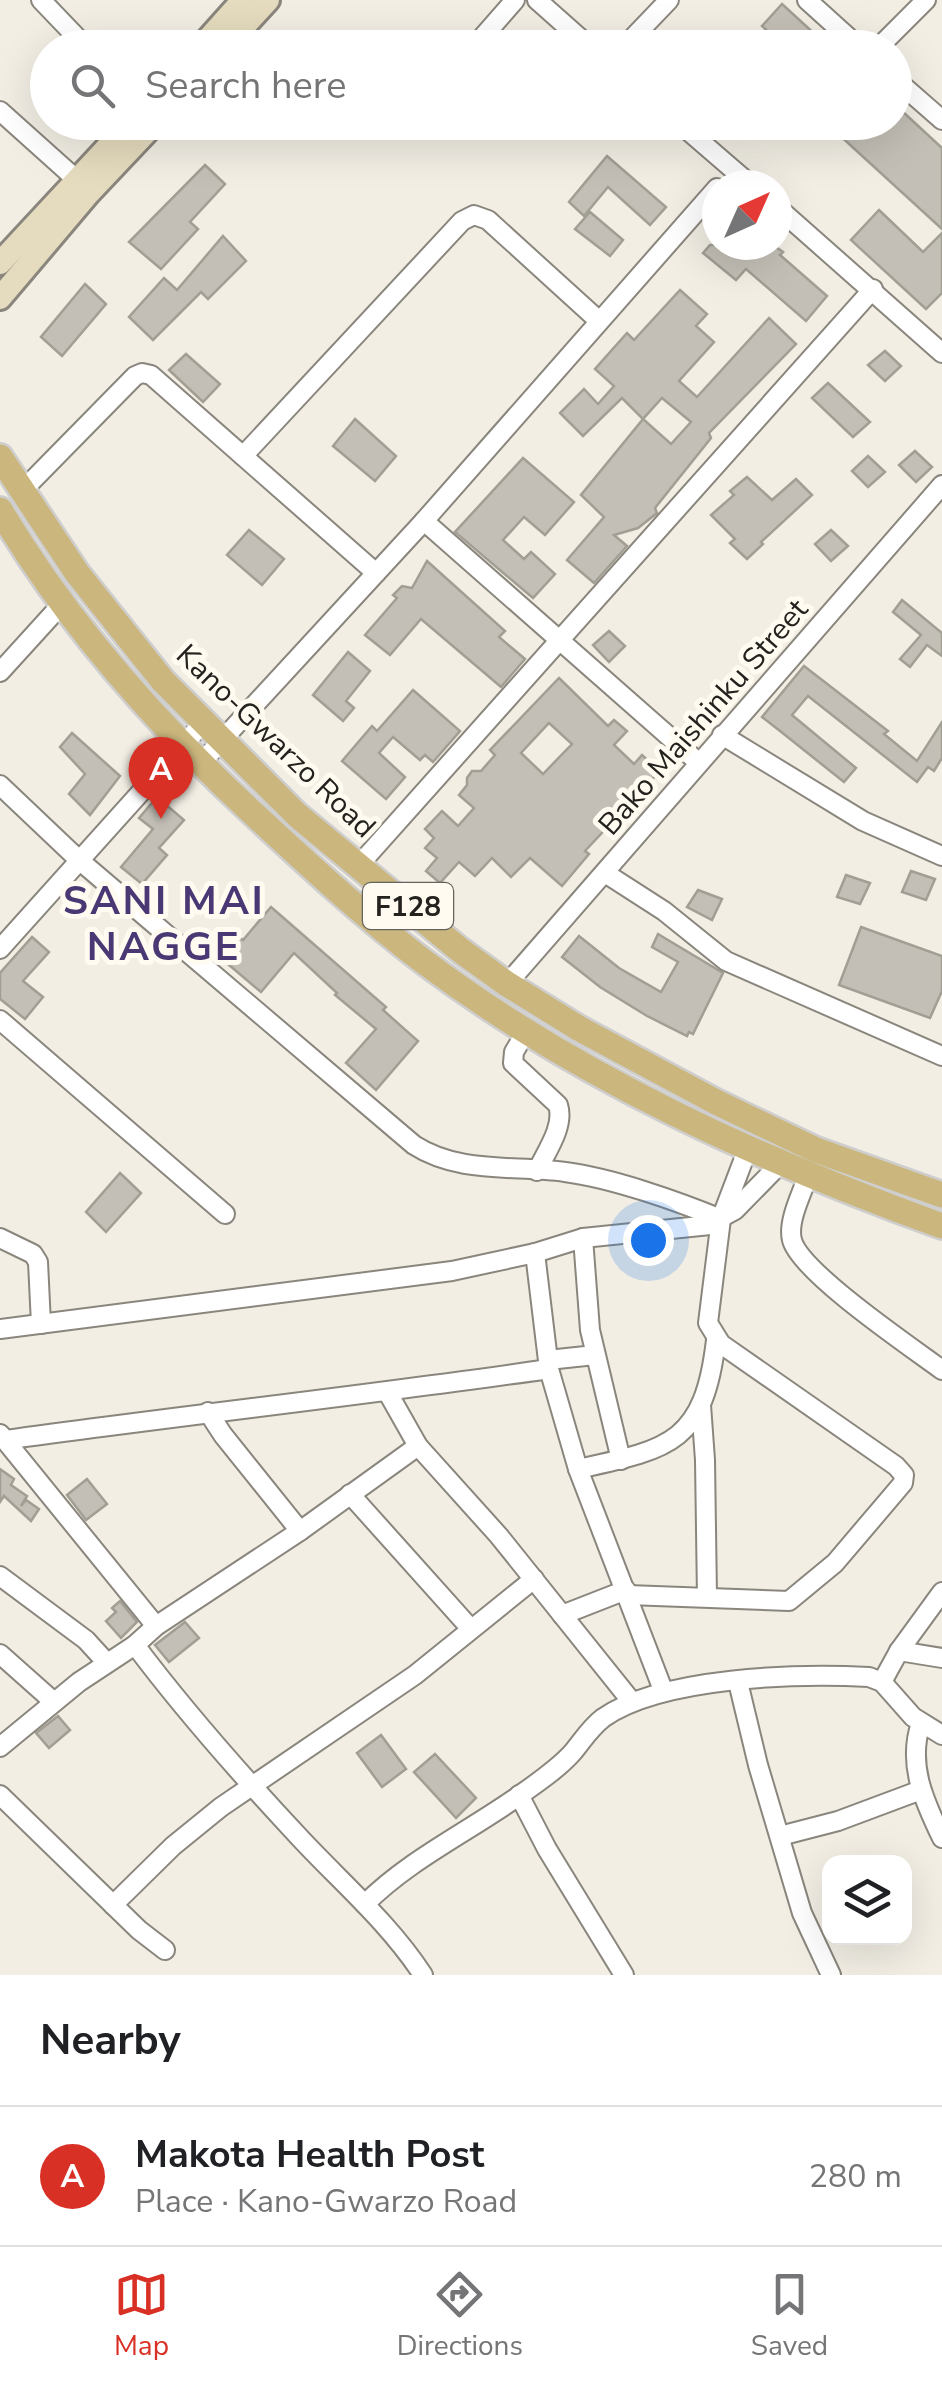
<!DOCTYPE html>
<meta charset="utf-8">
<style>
:root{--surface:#fff;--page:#f6f6f6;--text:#202124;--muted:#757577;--line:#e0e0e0;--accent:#d93025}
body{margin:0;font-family:"Nunito Sans",sans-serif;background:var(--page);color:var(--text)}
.controls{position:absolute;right:30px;bottom:30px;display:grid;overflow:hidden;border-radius:20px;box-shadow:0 10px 40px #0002}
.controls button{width:90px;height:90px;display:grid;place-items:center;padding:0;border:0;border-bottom:2px solid var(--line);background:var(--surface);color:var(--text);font:50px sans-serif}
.compass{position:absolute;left:702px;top:170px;width:90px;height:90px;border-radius:50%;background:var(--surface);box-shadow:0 10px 40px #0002;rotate:45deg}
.you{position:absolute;left:648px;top:1240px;width:35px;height:35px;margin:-25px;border:8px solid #fff;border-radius:50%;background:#1a73e8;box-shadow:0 0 0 15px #1a73e833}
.badge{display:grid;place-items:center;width:65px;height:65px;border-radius:50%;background:var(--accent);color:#fff;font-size:32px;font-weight:700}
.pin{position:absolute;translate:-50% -82px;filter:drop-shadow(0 2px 5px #0008)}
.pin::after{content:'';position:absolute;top:52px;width:35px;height:30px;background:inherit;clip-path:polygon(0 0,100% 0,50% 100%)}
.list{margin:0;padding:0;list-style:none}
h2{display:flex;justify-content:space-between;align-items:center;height:130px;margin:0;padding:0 40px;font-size:42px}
h2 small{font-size:32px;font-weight:400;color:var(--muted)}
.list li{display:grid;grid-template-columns:65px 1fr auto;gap:30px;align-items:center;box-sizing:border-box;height:140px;padding:0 40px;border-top:2px solid var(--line)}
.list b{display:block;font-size:38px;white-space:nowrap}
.list p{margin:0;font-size:32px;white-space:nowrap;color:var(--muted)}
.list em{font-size:32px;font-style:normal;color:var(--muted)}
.icon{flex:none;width:55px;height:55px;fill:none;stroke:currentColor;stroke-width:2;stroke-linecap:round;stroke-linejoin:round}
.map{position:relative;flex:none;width:942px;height:1975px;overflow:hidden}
.search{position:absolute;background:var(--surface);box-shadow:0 10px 40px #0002;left:30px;right:30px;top:30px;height:110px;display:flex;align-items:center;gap:25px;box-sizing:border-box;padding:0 35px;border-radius:55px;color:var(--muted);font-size:38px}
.sheet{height:270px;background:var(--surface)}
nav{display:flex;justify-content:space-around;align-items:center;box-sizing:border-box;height:140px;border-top:2px solid var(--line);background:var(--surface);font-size:28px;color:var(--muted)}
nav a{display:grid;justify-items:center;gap:5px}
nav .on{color:var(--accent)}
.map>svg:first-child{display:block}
.building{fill:#c3bfb6;stroke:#a19e94;stroke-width:2.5;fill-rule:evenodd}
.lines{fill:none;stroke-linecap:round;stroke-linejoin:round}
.minor-casing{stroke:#8a867d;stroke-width:22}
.secondary-casing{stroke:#8a867d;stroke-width:28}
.primary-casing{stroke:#cfcece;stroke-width:30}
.minor{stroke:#fff;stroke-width:18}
.secondary{stroke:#e5dbbe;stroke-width:22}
.primary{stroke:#cbb77d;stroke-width:25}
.labels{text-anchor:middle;stroke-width:10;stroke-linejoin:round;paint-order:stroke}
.shield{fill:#fffbf1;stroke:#65635d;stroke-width:2.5}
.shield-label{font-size:28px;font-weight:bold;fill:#23221e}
.street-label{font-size:30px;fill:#23221e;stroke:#fffbf1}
.district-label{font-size:40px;font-weight:bold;letter-spacing:2.5px;fill:#493874;stroke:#fffbf1}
</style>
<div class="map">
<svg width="942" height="1975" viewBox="0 0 942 1975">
<rect width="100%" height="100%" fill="#f2eee4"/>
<g class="building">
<path d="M 782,4 L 830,48 L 786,48 L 762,26 Z"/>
<path d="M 902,111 L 942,148 L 942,229 L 825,122 L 894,122 Z"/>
<path d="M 607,156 L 666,207 L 650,225 L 608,187 L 584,216 L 569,202 Z"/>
<path d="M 205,165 L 225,184 L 190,222 L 198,229 L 161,269 L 129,242 Z"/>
<path d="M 879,210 L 923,252 L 942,233 L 942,293 L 926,309 L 851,240 Z"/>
<path d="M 590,212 L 623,240 L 610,256 L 575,229 Z"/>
<path d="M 223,236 L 246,261 L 208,299 L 201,292 L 153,340 L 129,317 L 164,278 L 177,290 Z"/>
<path d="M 710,245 L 773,245 L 783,252 L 780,255 L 827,296 L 806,321 L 746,269 L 736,280 L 703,253 Z"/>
<path d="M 85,284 L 106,304 L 62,356 L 41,337 Z"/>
<path d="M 680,290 L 707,314 L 696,326 L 714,342 L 679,381 L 697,397 L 769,318 L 796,344 L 709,433 L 711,438 L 655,508 L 657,513 L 638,528 L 614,535 L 627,546 L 594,583 L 567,560 L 604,517 L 581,495 L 643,419 L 622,398 L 583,436 L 560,413 L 584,389 L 598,404 L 614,386 L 595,369 L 627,333 L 634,340 ZM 662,398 L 691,422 L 671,444 L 643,419 Z"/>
<path d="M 885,351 L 901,366 L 885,381 L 868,365 Z"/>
<path d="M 186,354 L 220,384 L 203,402 L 169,370 Z"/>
<path d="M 828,383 L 870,422 L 853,437 L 812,398 Z"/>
<path d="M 355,419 L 396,456 L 375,481 L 333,446 Z"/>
<path d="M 915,451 L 932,467 L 916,482 L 899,465 Z"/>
<path d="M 868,456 L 885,472 L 868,487 L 852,471 Z"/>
<path d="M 523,458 L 574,502 L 545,535 L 524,517 L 503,540 L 524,559 L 531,552 L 555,574 L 533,598 L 455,532 Z"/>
<path d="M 747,477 L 772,500 L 796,479 L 812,495 L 761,542 L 763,544 L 747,559 L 730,543 L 735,539 L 711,515 L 734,495 L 730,491 Z"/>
<path d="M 249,530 L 284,559 L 262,585 L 227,555 Z"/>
<path d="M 831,530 L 848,546 L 831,561 L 815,544 Z"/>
<path d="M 427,561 L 505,631 L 499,637 L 525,659 L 501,687 L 421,619 L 390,655 L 365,635 L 397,598 L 393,595 L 402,586 L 412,588 Z"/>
<path d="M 902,600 L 942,633 L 942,656 L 927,645 L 910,667 L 900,659 L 921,635 L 893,612 Z"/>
<path d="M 609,631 L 625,646 L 609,662 L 593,645 Z"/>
<path d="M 348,652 L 370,671 L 346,701 L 354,708 L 343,721 L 313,695 Z"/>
<path d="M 804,666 L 888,731 L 884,734 L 917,761 L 942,722 L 942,758 L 934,771 L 928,767 L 917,782 L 808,696 L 792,715 L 856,768 L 844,782 L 780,731 L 762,717 Z"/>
<path d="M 559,678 L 608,726 L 614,720 L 627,731 L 614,745 L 634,764 L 642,755 L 660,771 L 585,851 L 589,854 L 562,886 L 530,858 L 511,877 L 492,858 L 475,876 L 459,862 L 440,883 L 426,871 L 437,858 L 425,848 L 434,838 L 425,829 L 442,811 L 458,826 L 474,808 L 459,795 L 467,785 L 467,778 L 472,771 L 481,771 L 495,755 L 490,750 ZM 549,723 L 572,744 L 543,774 L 521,753 Z"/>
<path d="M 413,690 L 460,731 L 433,762 L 425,755 L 420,760 L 393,737 L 379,753 L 405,777 L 386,799 L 342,761 L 372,726 L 377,731 Z"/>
<path d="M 72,733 L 120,776 L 90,815 L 69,794 L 85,774 L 60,747 Z"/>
<path d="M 157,797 L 184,820 L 159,848 L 167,855 L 142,884 L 121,867 L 153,829 L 139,818 Z"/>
<path d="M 911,871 L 935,879 L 926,900 L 902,892 Z"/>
<path d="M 846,875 L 870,883 L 860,904 L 837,897 Z"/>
<path d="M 698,890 L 722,899 L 712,920 L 687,907 Z"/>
<path d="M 271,907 L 386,1007 L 383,1010 L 418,1041 L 376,1090 L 346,1063 L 376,1029 L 335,995 L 337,993 L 294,953 L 261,992 L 222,959 L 240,938 L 243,940 Z"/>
<path d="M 861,927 L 942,956 L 942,991 L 930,1018 L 839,985 Z"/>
<path d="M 658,934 L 723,973 L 693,1034 L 689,1032 L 687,1036 L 647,1016 L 600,987 L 562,957 L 579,936 L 619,968 L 661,992 L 678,962 L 652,947 Z"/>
<path d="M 32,937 L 49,952 L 23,981 L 43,997 L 25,1019 L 0,999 L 0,973 Z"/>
<path d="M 120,1173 L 141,1193 L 106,1232 L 86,1212 Z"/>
<path d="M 0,1469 L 14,1479 L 11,1485 L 27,1496 L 21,1506 L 26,1500 L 39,1509 L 31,1521 L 4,1496 L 0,1502 Z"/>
<path d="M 87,1479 L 107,1504 L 86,1520 L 67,1495 Z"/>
<path d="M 120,1601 L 137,1622 L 121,1638 L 106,1621 L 116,1612 L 112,1608 Z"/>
<path d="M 185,1622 L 199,1638 L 169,1662 L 155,1645 Z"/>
<path d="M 58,1716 L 70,1730 L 49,1748 L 36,1733 Z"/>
<path d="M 381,1735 L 406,1769 L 382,1787 L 357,1753 Z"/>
<path d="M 435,1754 L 476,1798 L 456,1818 L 414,1772 Z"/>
</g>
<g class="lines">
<g class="minor-casing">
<g id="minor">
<path d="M 41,0 L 87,48"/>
<path d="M 537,0 L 591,48"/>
<path d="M 807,0 L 860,48"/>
<path d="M 473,48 L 515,0"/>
<path d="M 623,48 L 669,0"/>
<path d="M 878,48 L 926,0"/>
<path d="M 894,78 L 942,120"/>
<path d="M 0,111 L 77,180"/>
<path d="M 678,122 L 751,185"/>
<path d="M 777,207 L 942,353"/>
<path d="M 243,456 L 462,221 L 474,215 L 488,220 L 598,320"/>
<path d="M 23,490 L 135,376 L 142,373 L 151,375 L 376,573"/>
<path d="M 424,521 L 698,762"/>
<path d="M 0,672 L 61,605"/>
<path d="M 722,735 L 863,821 L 942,856"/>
<path d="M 201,763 L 424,521 L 717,188"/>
<path d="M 0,785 L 79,860 L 414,1145 C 459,1174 514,1165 565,1172 C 612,1178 677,1201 721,1219"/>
<path d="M 359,865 L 873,289"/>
<path d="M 605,873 L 664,911 L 726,961 L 942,1056"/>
<path d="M 0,949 L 203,723"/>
<path d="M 507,984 L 942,485"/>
<path d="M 0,1020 L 225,1214"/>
<path d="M 527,1030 L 514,1052 L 513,1063 L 558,1105 C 565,1126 546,1152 537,1171"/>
<path d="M 809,1173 C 803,1191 787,1221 792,1240 C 800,1272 911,1347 942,1370"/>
<path d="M 722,1217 L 735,1210 L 781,1163"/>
<path d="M 0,1238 L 33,1254 L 38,1262 L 41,1324"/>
<path d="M 583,1238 L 590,1330 L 621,1460"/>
<path d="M 535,1253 L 549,1369 L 578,1469 L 663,1690"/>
<path d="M 0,1329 L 452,1271 L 535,1253 L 583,1238 L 720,1224"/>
<path d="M 548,1360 L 595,1355"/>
<path d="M 388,1393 L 418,1446 L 499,1536 L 632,1702"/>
<path d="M 701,1405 L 705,1460 L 707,1597"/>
<path d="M 208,1412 L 223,1435 L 300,1531"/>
<path d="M 0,1434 L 156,1626"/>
<path d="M 5,1440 C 186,1415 368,1395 549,1369"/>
<path d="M 578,1469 C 670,1449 704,1443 716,1340"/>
<path d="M 350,1494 L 471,1629"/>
<path d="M 0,1576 L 86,1640 L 107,1663"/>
<path d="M 628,1595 L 789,1601 L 835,1563 L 903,1483 L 904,1475 L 896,1466 L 721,1344 L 708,1323 L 721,1219 L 748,1148"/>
<path d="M 562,1615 L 626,1590"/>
<path d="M 135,1645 C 186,1713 242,1776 300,1838 C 342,1883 389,1923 423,1975"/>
<path d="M 899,1651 L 942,1658"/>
<path d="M 0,1654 L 54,1702"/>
<path d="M 738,1682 L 758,1765 L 802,1913 L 831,1975"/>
<path d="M 882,1682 L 899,1651 L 942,1592"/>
<path d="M 921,1723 C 907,1764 924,1801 942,1838"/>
<path d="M 0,1747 L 79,1682 L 135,1645 L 156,1626 L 300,1531 L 418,1446"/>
<path d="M 0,1795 L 139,1930 L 165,1950"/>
<path d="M 519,1795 L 547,1849 L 624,1975"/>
<path d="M 780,1836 L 838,1821 L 921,1790"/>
<path d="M 365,1904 C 410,1859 468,1832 520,1795 C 537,1783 559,1768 573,1752 C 583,1740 590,1728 603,1718 C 661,1677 799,1673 869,1677 L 882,1682 L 913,1717 L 942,1735"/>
<path d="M 113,1905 L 173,1846 L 221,1807 L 415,1675 L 534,1579"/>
</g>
</g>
<g class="secondary-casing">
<g id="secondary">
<path d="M 200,48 L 243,0"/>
<path d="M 224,48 L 268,0"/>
<path d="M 0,263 L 131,122"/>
<path d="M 0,298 L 88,194 L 156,122"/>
</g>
</g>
<g class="primary-casing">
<g id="primary">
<path d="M 0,457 L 77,573 L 163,681 L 297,815 L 460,950 L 507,984 L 580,1029 L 716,1102 L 816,1150 L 942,1195"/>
<path d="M 0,510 C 69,626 158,726 257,817 C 311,867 365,917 423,961 C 579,1078 760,1160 942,1226"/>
</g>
</g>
<use href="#minor" class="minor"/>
<use href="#secondary" class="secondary"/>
<use href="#primary" class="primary"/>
</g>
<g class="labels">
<rect class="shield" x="363" y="883" width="90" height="46" rx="8"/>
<g class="shield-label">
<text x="408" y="916">F128</text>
</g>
<g class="street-label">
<text transform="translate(703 717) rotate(-49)" y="10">Bako Maishinku Street</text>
<text transform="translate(276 741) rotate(44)" y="10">Kano-Gwarzo Road</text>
</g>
<g class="district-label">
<text x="164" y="914">SANI MAI<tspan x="164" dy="46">NAGGE</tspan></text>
</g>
</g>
</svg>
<div class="controls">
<button><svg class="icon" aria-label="layers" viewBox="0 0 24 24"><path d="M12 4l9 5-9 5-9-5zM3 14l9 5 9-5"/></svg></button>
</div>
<svg class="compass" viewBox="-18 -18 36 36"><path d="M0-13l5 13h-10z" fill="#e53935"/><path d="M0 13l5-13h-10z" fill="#757577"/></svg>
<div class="you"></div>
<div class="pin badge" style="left:161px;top:819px">A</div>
<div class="search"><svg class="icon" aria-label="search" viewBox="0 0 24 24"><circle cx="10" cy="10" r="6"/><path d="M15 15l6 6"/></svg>Search here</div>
</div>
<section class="sheet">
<h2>Nearby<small></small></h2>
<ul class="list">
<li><span class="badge">A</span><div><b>Makota Health Post</b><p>Place · Kano-Gwarzo Road</p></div><em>280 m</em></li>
</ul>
</section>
<nav>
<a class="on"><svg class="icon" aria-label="map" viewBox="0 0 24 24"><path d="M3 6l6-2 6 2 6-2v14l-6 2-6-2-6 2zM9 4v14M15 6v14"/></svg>Map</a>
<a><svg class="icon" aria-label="directions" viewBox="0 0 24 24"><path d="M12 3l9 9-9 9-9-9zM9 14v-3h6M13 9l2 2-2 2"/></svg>Directions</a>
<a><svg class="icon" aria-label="saved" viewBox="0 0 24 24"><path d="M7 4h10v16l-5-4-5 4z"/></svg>Saved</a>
</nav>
